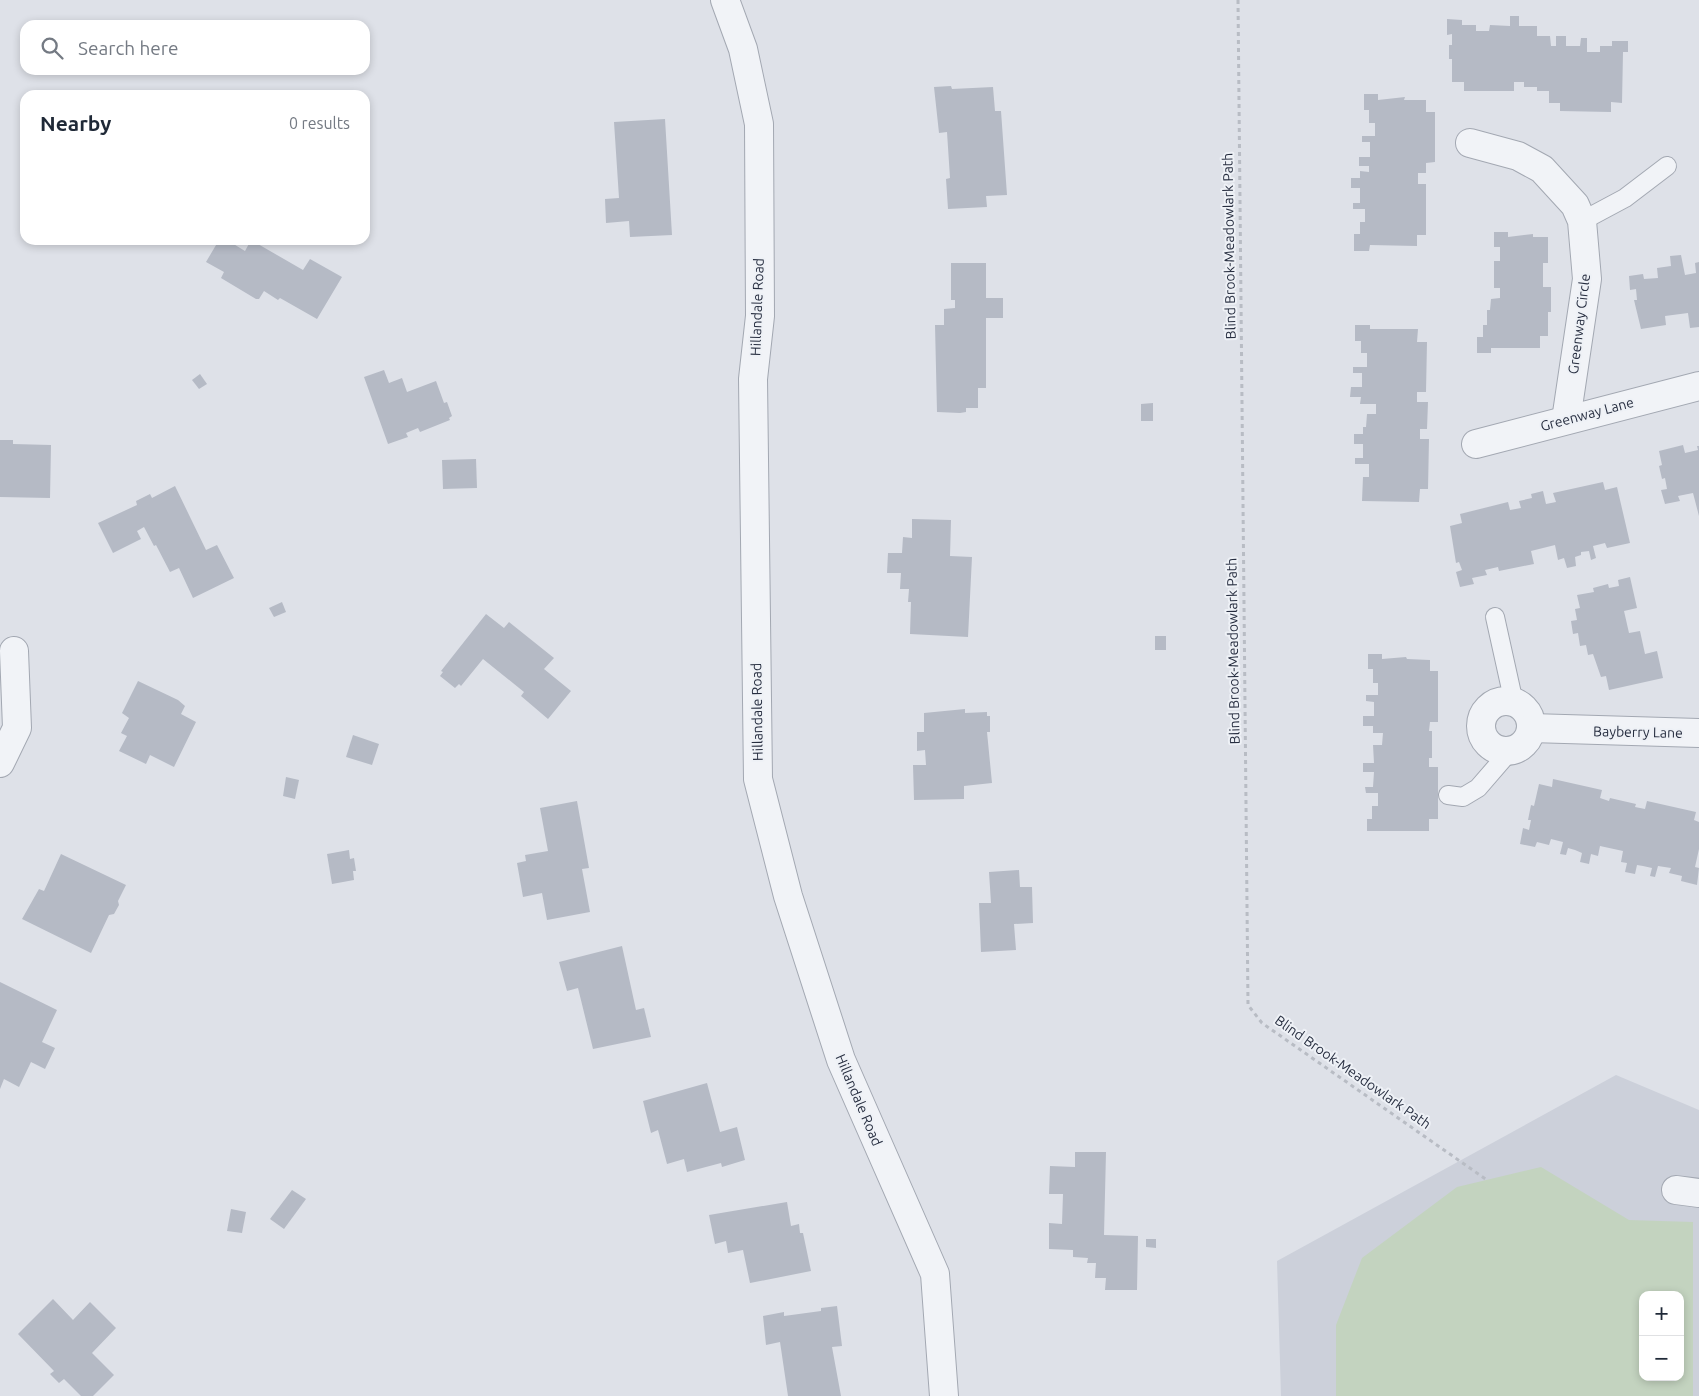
<!DOCTYPE html>
<meta charset="utf-8">
<style>
:root{--surface:#fff;--page:#f6f6f7;--text:#1f2937;--muted:#747a83;--line:#e0e1e3}
body{margin:0;font-family:Ubuntu,sans-serif;background:var(--page);color:var(--text)}
.controls{position:absolute;right:15px;bottom:15px;display:grid;overflow:hidden;border-radius:10px;box-shadow:0 2px 8px #0003}
.controls button{width:45px;height:45px;display:grid;place-items:center;padding:0;border:0;border-bottom:1px solid var(--line);background:var(--surface);color:var(--text);font:25px sans-serif}
.list{margin:0;padding:0;list-style:none}
h2{display:flex;justify-content:space-between;align-items:center;height:65px;margin:0;padding:0 20px;font-size:21px}
h2 small{font-size:16px;font-weight:400;color:var(--muted)}
.icon{flex:none;width:28px;height:28px;fill:none;stroke:currentColor;stroke-width:2;stroke-linecap:round;stroke-linejoin:round}
.map{position:relative;flex:none;width:1699px;height:1396px;overflow:hidden}
.search{position:absolute;background:var(--surface);box-shadow:0 2px 8px #0003;left:20px;top:20px;width:350px;height:55px;display:flex;align-items:center;gap:12px;box-sizing:border-box;padding:0 18px;border-radius:15px;color:var(--muted);font-size:19px}
.panel{position:absolute;background:var(--surface);box-shadow:0 2px 8px #0003;left:20px;top:90px;width:350px;height:155px;border-radius:15px}
.map>svg:first-child{display:block}
.built{fill:#ccd0da;fill-rule:evenodd}
.green{fill:#c3d3bf;fill-rule:evenodd}
.building{fill:#b5bac5}
.lines{fill:none;stroke-linecap:round;stroke-linejoin:round}
.lane-casing{stroke:#a3a8b2;stroke-width:20}
.street-casing{stroke:#a3a8b2;stroke-width:30}
.path{stroke:#b8bcc4;stroke-width:3;stroke-dasharray:4 4;stroke-linecap:butt}
.lane{stroke:#f1f3f7;stroke-width:18}
.street{stroke:#f1f3f7;stroke-width:28}
.labels{text-anchor:middle;stroke-width:4;stroke-linejoin:round;paint-order:stroke}
.street-label{font-size:14px;fill:#272e40;stroke:#eef1f6}
</style>
<div class="map">
<svg width="1699" height="1396" viewBox="0 0 1699 1396">
<rect width="100%" height="100%" fill="#dee1e8"/>
<path class="built" d="M 1616,1075 L 1699,1110 L 1699,1396 L 1281,1396 L 1277,1261 ZM 1643,1295 L 1680,1295 L 1680,1377 L 1643,1377 Z"/>
<path class="green" d="M 1541,1167 L 1629,1220 L 1693,1222 L 1693,1396 L 1336,1396 L 1336,1325 L 1362,1258 L 1457,1187 ZM 1643,1295 L 1680,1295 L 1680,1377 L 1643,1377 Z"/>
<g class="building">
<path d="M 1510,16 L 1519,16 L 1519,26 L 1537,26 L 1537,36 L 1550,36 L 1551,46 L 1556,46 L 1556,36 L 1566,36 L 1566,46 L 1580,46 L 1581,38 L 1587,38 L 1587,52 L 1600,52 L 1600,46 L 1612,46 L 1612,41 L 1628,41 L 1628,52 L 1623,52 L 1622,103 L 1611,102 L 1611,112 L 1560,111 L 1560,103 L 1549,103 L 1549,91 L 1537,91 L 1537,87 L 1524,87 L 1524,82 L 1514,82 L 1514,91 L 1464,91 L 1464,82 L 1452,82 L 1452,59 L 1449,59 L 1449,45 L 1452,45 L 1452,34 L 1447,35 L 1447,19 L 1462,20 L 1462,25 L 1476,25 L 1476,31 L 1489,31 L 1490,25 L 1510,26 Z"/>
<path d="M 951,86 L 952,89 L 993,87 L 995,111 L 1001,111 L 1007,195 L 986,196 L 987,207 L 948,209 L 946,179 L 950,178 L 947,132 L 939,133 L 934,87 Z"/>
<path d="M 1364,94 L 1378,94 L 1378,100 L 1405,97 L 1404,100 L 1426,100 L 1426,112 L 1435,112 L 1435,162 L 1426,163 L 1426,173 L 1418,173 L 1418,184 L 1426,184 L 1426,235 L 1417,235 L 1417,246 L 1370,245 L 1369,251 L 1354,251 L 1354,234 L 1360,234 L 1360,222 L 1365,222 L 1365,209 L 1353,209 L 1353,203 L 1360,203 L 1360,188 L 1351,188 L 1351,178 L 1360,178 L 1360,171 L 1369,172 L 1369,166 L 1359,166 L 1359,157 L 1370,157 L 1370,142 L 1362,142 L 1362,136 L 1375,136 L 1375,123 L 1369,123 L 1369,110 L 1364,110 Z"/>
<path d="M 665,119 L 672,235 L 630,237 L 629,221 L 606,223 L 605,199 L 619,198 L 614,122 Z"/>
<path d="M 1494,232 L 1508,232 L 1508,237 L 1533,234 L 1533,237 L 1548,237 L 1548,263 L 1543,263 L 1543,287 L 1551,287 L 1551,312 L 1548,312 L 1548,336 L 1540,336 L 1540,348 L 1491,348 L 1491,353 L 1477,353 L 1477,337 L 1483,337 L 1483,325 L 1487,325 L 1487,310 L 1490,310 L 1491,299 L 1500,298 L 1500,288 L 1494,288 L 1494,261 L 1500,261 L 1500,247 L 1494,247 Z"/>
<path d="M 219,240 L 227,240 L 245,251 L 251,240 L 303,270 L 310,259 L 342,277 L 317,319 L 280,298 L 278,300 L 264,291 L 259,299 L 256,299 L 221,278 L 224,272 L 206,262 Z"/>
<path d="M 1681,255 L 1685,275 L 1696,273 L 1695,263 L 1699,262 L 1699,327 L 1690,328 L 1688,313 L 1665,316 L 1666,325 L 1641,329 L 1634,300 L 1637,300 L 1636,289 L 1630,290 L 1629,276 L 1643,274 L 1644,279 L 1658,278 L 1657,268 L 1671,266 L 1670,256 Z"/>
<path d="M 951,263 L 986,263 L 986,298 L 1003,298 L 1003,318 L 986,318 L 986,388 L 978,388 L 978,408 L 966,408 L 966,412 L 960,413 L 937,412 L 935,325 L 944,325 L 944,309 L 955,308 L 955,300 L 951,300 Z"/>
<path d="M 1355,325 L 1370,325 L 1370,329 L 1418,329 L 1417,342 L 1427,342 L 1426,392 L 1417,392 L 1417,402 L 1428,402 L 1427,429 L 1420,429 L 1420,439 L 1429,439 L 1428,489 L 1420,489 L 1419,502 L 1362,501 L 1363,477 L 1369,477 L 1369,464 L 1355,464 L 1355,458 L 1363,458 L 1363,444 L 1354,444 L 1354,434 L 1363,434 L 1363,427 L 1366,427 L 1367,414 L 1376,414 L 1376,404 L 1360,404 L 1361,397 L 1350,397 L 1351,387 L 1362,387 L 1362,373 L 1353,373 L 1353,367 L 1367,367 L 1367,353 L 1361,353 L 1361,341 L 1355,341 Z"/>
<path d="M 384,370 L 389,383 L 402,378 L 407,392 L 436,381 L 444,403 L 447,402 L 452,416 L 449,418 L 450,420 L 420,432 L 418,428 L 406,433 L 408,437 L 388,444 L 364,377 Z"/>
<path d="M 200,374 L 207,384 L 199,389 L 192,380 Z"/>
<path d="M 1153,403 L 1153,421 L 1141,421 L 1141,404 Z"/>
<path d="M 0,440 L 13,440 L 13,444 L 51,445 L 50,498 L 0,497 Z"/>
<path d="M 1683,445 L 1685,453 L 1698,450 L 1697,446 L 1699,446 L 1699,516 L 1693,493 L 1678,496 L 1680,501 L 1665,504 L 1661,490 L 1667,489 L 1665,478 L 1662,479 L 1659,466 L 1662,465 L 1659,451 Z"/>
<path d="M 476,459 L 477,488 L 443,489 L 442,460 Z"/>
<path d="M 1603,482 L 1605,490 L 1617,487 L 1630,543 L 1607,548 L 1605,543 L 1593,546 L 1596,558 L 1591,560 L 1589,551 L 1581,552 L 1581,555 L 1575,557 L 1576,566 L 1567,568 L 1564,558 L 1558,560 L 1555,545 L 1531,551 L 1534,564 L 1499,571 L 1498,567 L 1485,570 L 1487,575 L 1472,578 L 1474,584 L 1460,587 L 1456,572 L 1462,570 L 1459,562 L 1456,563 L 1450,526 L 1462,523 L 1460,514 L 1508,502 L 1510,510 L 1521,508 L 1519,501 L 1532,498 L 1531,494 L 1543,491 L 1546,504 L 1556,502 L 1553,493 Z"/>
<path d="M 175,486 L 206,550 L 217,545 L 234,578 L 193,598 L 179,568 L 170,572 L 156,545 L 154,546 L 144,527 L 137,531 L 141,539 L 113,553 L 98,523 L 137,505 L 136,501 L 150,494 L 152,498 Z"/>
<path d="M 912,519 L 951,520 L 950,556 L 972,557 L 968,637 L 910,634 L 911,602 L 908,602 L 909,589 L 900,589 L 901,573 L 887,573 L 888,553 L 902,553 L 903,537 L 912,538 Z"/>
<path d="M 1630,577 L 1637,608 L 1624,611 L 1629,633 L 1640,631 L 1645,654 L 1657,651 L 1663,678 L 1609,690 L 1606,676 L 1601,677 L 1593,654 L 1588,655 L 1586,645 L 1580,646 L 1578,633 L 1573,634 L 1571,621 L 1577,620 L 1575,609 L 1580,608 L 1577,595 L 1594,592 L 1593,588 L 1608,584 L 1609,588 L 1619,586 L 1618,580 Z"/>
<path d="M 282,602 L 286,612 L 274,617 L 269,608 Z"/>
<path d="M 486,614 L 504,628 L 509,622 L 554,658 L 544,669 L 571,691 L 548,719 L 521,696 L 524,692 L 483,659 L 461,686 L 459,684 L 455,688 L 440,676 L 443,672 L 441,671 Z"/>
<rect x="1155" y="636" width="11" height="14"/>
<path d="M 1368,654 L 1382,654 L 1382,659 L 1406,657 L 1407,659 L 1430,660 L 1430,671 L 1438,671 L 1438,722 L 1430,722 L 1429,731 L 1432,731 L 1432,758 L 1429,758 L 1429,767 L 1438,767 L 1438,819 L 1429,819 L 1429,831 L 1367,831 L 1367,819 L 1372,819 L 1372,806 L 1378,806 L 1378,793 L 1366,793 L 1365,787 L 1373,787 L 1374,772 L 1363,772 L 1363,763 L 1374,763 L 1373,745 L 1382,745 L 1383,733 L 1373,733 L 1373,726 L 1363,726 L 1363,716 L 1374,716 L 1374,702 L 1366,701 L 1366,695 L 1378,695 L 1378,683 L 1373,683 L 1373,669 L 1368,669 Z"/>
<path d="M 138,681 L 178,700 L 185,706 L 181,714 L 196,722 L 174,767 L 150,755 L 146,764 L 119,751 L 127,736 L 121,733 L 129,718 L 122,713 Z"/>
<path d="M 965,709 L 965,713 L 987,712 L 987,716 L 990,716 L 990,732 L 987,732 L 992,783 L 964,786 L 964,799 L 914,800 L 913,765 L 926,765 L 925,750 L 917,751 L 917,732 L 924,732 L 924,713 Z"/>
<path d="M 353,735 L 379,744 L 372,765 L 346,757 Z"/>
<path d="M 286,777 L 299,780 L 295,799 L 283,796 Z"/>
<path d="M 1553,779 L 1602,790 L 1600,798 L 1609,801 L 1610,798 L 1636,804 L 1635,807 L 1645,809 L 1647,801 L 1696,812 L 1694,820 L 1699,822 L 1699,849 L 1695,867 L 1699,868 L 1697,885 L 1681,881 L 1682,876 L 1669,873 L 1671,868 L 1658,866 L 1655,877 L 1650,876 L 1652,868 L 1643,866 L 1637,865 L 1635,874 L 1625,872 L 1627,863 L 1621,862 L 1623,851 L 1600,846 L 1598,856 L 1591,854 L 1589,864 L 1580,862 L 1582,853 L 1575,850 L 1568,848 L 1566,855 L 1560,854 L 1563,842 L 1551,839 L 1549,845 L 1537,842 L 1535,847 L 1520,844 L 1523,828 L 1529,830 L 1531,820 L 1528,820 L 1531,805 L 1534,806 L 1539,784 L 1552,787 Z"/>
<path d="M 577,801 L 589,868 L 582,869 L 590,912 L 547,920 L 542,893 L 523,897 L 517,863 L 526,861 L 525,855 L 548,851 L 540,808 Z"/>
<path d="M 349,850 L 350,859 L 354,858 L 356,871 L 353,871 L 354,880 L 332,884 L 327,854 Z"/>
<path d="M 61,854 L 126,885 L 118,901 L 119,905 L 114,914 L 109,915 L 91,953 L 22,919 L 39,889 L 44,891 Z"/>
<path d="M 1019,870 L 1020,887 L 1032,887 L 1033,923 L 1014,924 L 1016,950 L 981,952 L 979,903 L 991,903 L 989,872 Z"/>
<path d="M 622,946 L 636,1010 L 644,1008 L 651,1037 L 593,1049 L 578,988 L 567,991 L 559,962 Z"/>
<path d="M 0,982 L 57,1010 L 42,1042 L 55,1048 L 45,1069 L 31,1062 L 19,1087 L 4,1079 L 0,1089 Z"/>
<path d="M 707,1083 L 720,1132 L 737,1127 L 745,1160 L 722,1167 L 721,1163 L 687,1172 L 684,1159 L 667,1164 L 658,1130 L 651,1133 L 643,1101 Z"/>
<path d="M 1075,1152 L 1106,1152 L 1104,1235 L 1138,1236 L 1137,1290 L 1105,1290 L 1106,1278 L 1095,1278 L 1096,1263 L 1087,1263 L 1088,1258 L 1073,1257 L 1073,1250 L 1049,1249 L 1049,1223 L 1062,1224 L 1063,1194 L 1049,1194 L 1050,1166 L 1075,1167 Z"/>
<path d="M 292,1190 L 306,1199 L 284,1229 L 270,1219 Z"/>
<path d="M 787,1202 L 791,1226 L 799,1224 L 800,1233 L 803,1233 L 811,1271 L 750,1283 L 743,1250 L 728,1253 L 726,1241 L 715,1244 L 709,1215 Z"/>
<path d="M 231,1209 L 246,1212 L 242,1233 L 227,1231 Z"/>
<path d="M 1146,1239 L 1156,1239 L 1156,1248 L 1146,1247 Z"/>
<path d="M 53,1299 L 73,1320 L 90,1302 L 116,1328 L 92,1353 L 114,1375 L 93,1396 L 81,1396 L 64,1379 L 59,1383 L 50,1374 L 54,1371 L 18,1334 Z"/>
<path d="M 837,1306 L 842,1346 L 832,1347 L 841,1396 L 788,1396 L 780,1342 L 766,1345 L 763,1316 L 784,1312 L 784,1316 L 821,1311 L 821,1308 Z"/>
</g>
<g class="lines">
<g class="lane-casing">
<g id="lane">
<path d="M 1582,221 L 1625,198 L 1667,166"/>
<path d="M 1495,617 L 1514,703"/>
<path d="M 1448,795 L 1463,797 L 1478,788 L 1510,751"/>
</g>
</g>
<g class="street-casing">
<g id="street">
<path d="M 725,0 L 743,49 L 759,124 L 760,316 L 753,379 L 758,779 L 788,896 L 841,1060 L 935,1274 L 944,1396"/>
<path d="M 1470,143 L 1518,156 L 1542,169 L 1575,205 L 1582,221 L 1587,279 L 1566,420"/>
<path d="M 1476,444 L 1699,386"/>
<circle cx="1506" cy="726" r="25"/>
<path d="M 1531,728 L 1699,733"/>
<path d="M 0,763 L 17,728 L 14,651"/>
<path d="M 1676,1190 L 1699,1193"/>
</g>
</g>
<path class="path" d="M 1238,0 L 1248,1005 L 1262,1023 L 1487,1180"/>
<use href="#lane" class="lane"/>
<use href="#street" class="street"/>
</g>
<g class="labels">
<g class="street-label">
<text transform="translate(1229 246) rotate(-91)" y="5">Blind Brook-Meadowlark Path</text>
<text transform="translate(757 307) rotate(-88)" y="5">Hillandale Road</text>
<text transform="translate(1579 324) rotate(-83)" y="5">Greenway Circle</text>
<text transform="translate(1587 414) rotate(-15)" y="5">Greenway Lane</text>
<text transform="translate(1233 651) rotate(-91)" y="5">Blind Brook-Meadowlark Path</text>
<text transform="translate(757 712) rotate(-91)" y="5">Hillandale Road</text>
<text transform="translate(1638 732) rotate(1)" y="5">Bayberry Lane</text>
<text transform="translate(1353 1072) rotate(35)" y="5">Blind Brook-Meadowlark Path</text>
<text transform="translate(859 1100) rotate(67)" y="5">Hillandale Road</text>
</g>
</g>
</svg>
<div class="controls">
<button>+</button>
<button>−</button>
</div>
<div class="search"><svg class="icon" aria-label="search" viewBox="0 0 24 24"><circle cx="10" cy="10" r="6"/><path d="M15 15l6 6"/></svg>Search here</div>
<section class="panel">
<h2>Nearby<small>0 results</small></h2>
<ul class="list">
</ul>
</section>
</div>
